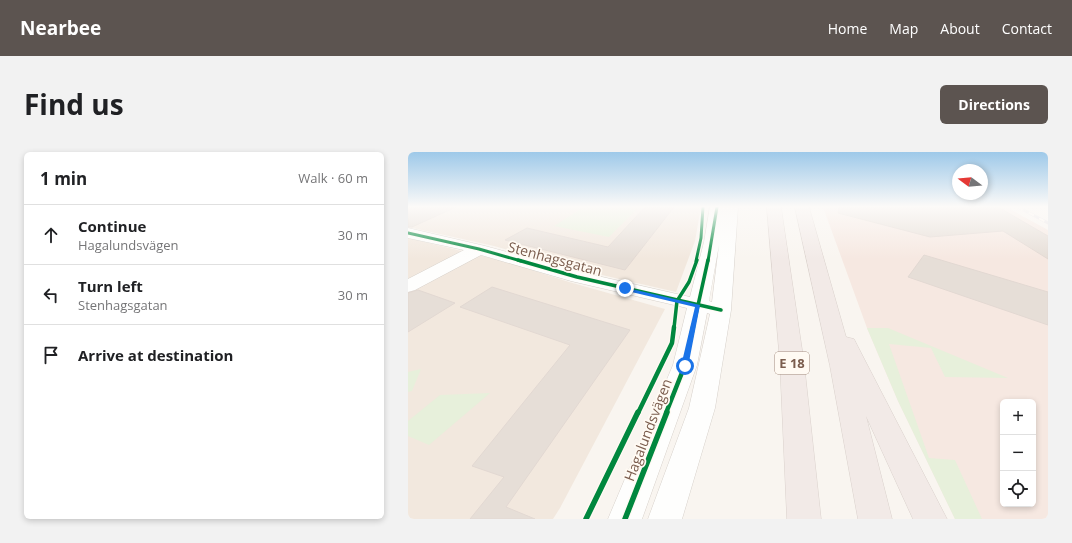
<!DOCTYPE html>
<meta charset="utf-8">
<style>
:root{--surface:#fff;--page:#f2f2f2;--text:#202124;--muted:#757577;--line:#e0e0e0;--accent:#5c5450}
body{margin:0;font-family:"Open Sans",sans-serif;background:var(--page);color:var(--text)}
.controls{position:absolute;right:12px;bottom:12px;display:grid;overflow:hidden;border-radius:6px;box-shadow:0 2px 6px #0003}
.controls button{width:36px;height:36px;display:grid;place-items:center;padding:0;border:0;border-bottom:1px solid var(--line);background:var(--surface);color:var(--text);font:20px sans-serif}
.compass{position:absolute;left:544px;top:12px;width:36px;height:36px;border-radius:50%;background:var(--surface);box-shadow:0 2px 6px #0003;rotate:286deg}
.stop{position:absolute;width:12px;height:12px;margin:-9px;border:3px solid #1a73e8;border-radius:50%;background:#fff}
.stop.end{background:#1a73e8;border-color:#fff;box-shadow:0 1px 4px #0008}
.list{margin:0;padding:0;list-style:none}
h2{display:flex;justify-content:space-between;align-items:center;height:52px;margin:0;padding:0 16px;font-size:17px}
h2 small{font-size:13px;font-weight:400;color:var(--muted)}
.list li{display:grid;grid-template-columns:26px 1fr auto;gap:12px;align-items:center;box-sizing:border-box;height:60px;padding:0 16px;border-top:1px solid var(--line)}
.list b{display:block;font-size:15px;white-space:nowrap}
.list p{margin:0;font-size:13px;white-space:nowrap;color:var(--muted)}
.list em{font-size:13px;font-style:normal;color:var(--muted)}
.icon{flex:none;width:22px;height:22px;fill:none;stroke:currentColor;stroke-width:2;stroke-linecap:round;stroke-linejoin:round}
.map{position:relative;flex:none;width:640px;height:367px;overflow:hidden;border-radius:6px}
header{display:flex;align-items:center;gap:24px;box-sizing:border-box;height:56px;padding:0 20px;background:var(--accent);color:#fff}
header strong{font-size:19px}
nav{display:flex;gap:22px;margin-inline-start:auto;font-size:14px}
.intro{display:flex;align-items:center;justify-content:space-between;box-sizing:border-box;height:96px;padding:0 24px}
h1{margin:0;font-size:28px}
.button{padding:10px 18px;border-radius:6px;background:var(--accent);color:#fff;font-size:14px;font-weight:700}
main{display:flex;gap:24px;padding:0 24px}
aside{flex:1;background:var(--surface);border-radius:6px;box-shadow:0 2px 6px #0003}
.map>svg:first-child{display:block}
.residential{fill:#f2e8de}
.commercial{fill:#f6e8e1;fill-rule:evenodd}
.green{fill:#e7f0db}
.building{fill:#e6ded7;stroke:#e2d8d2}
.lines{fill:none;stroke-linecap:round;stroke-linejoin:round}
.minor-casing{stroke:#d7d1cb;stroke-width:1}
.highway-casing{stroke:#dad1cc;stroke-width:1}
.minor{fill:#fefefd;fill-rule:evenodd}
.highway{fill:#f2eae7;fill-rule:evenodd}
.rail-casing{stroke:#e6e3e7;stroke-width:3}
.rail{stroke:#fffaf3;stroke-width:2;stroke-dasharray:6;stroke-linecap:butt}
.cycleway-far3-casing{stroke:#fffaf3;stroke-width:4.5}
.cycleway-far2-casing{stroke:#fffaf3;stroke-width:5.5}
.cycleway-far1-casing{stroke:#fffaf3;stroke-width:7}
.cycleway-casing{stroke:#fffaf3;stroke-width:8}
.cycleway-far3{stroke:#00873e;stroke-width:3}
.cycleway-far2{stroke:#00873e;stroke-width:3.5}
.cycleway-far1{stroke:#00873e;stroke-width:4.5}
.cycleway{stroke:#00873e;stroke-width:5.5}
.route{fill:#1a73e8}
.labels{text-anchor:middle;stroke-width:3.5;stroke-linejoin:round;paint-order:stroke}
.shield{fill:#fffaf3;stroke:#a28b7f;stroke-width:1}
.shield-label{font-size:13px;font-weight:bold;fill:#7a5c4d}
.street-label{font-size:14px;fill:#7a5c4d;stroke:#fffaf3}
</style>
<header>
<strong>Nearbee</strong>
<nav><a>Home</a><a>Map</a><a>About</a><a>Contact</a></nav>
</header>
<div class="intro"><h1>Find us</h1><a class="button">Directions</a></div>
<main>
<aside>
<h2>1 min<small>Walk · 60 m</small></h2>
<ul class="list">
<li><svg class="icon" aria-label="ahead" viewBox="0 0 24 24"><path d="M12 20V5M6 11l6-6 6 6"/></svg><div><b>Continue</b><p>Hagalundsvägen</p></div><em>30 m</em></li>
<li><svg class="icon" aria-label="left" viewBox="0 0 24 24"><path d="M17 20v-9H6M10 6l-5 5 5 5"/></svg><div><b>Turn left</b><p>Stenhagsgatan</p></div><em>30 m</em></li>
<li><svg class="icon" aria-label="arrive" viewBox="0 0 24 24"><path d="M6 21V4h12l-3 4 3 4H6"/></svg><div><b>Arrive at destination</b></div></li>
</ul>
</aside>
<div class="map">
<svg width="640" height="367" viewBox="0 0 640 367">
<rect width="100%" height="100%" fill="#f9f5f0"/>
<g class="residential">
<path d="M 0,55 L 293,55 L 287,89 L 268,140 L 172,118 L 86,94 L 0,75 Z"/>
<path d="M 0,86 L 99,110 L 161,130 L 257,157 L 152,356 L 145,367 L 0,367 Z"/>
</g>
<path class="commercial" d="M 415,55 L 598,55 L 640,78 L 640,367 L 547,367 L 490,249 L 459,176 ZM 595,250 L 625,250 L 625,352 L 595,352 Z"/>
<g class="green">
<path d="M 176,55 L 231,55 L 201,85 L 146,74 Z"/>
<path d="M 459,176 L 480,176 L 600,226 L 537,225 L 523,196 L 481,192 L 521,306 L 547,308 L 574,367 L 547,367 L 490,249 Z"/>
<path d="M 13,217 L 4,239 L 0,240 L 0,220 Z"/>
<path d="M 82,241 L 21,293 L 0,284 L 0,269 L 32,243 Z"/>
</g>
<g class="building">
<path d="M 0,55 L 48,55 L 4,75 L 0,75 Z"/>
<path d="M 237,55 L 266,55 L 217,118 L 97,88 L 119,76 L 200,95 Z"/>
<path d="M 431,55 L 590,55 L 640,84 L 640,107 L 595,79 L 522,85 L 430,61 Z"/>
<path d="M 516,103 L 640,140 L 640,173 L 500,125 Z"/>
<path d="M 84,135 L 222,178 L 98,355 L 127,367 L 62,367 L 96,325 L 64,314 L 162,193 L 52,155 Z"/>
<path d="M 10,138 L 47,151 L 0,180 L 0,141 Z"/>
</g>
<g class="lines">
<g class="minor-casing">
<path id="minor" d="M 302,55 L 316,55 L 313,81 L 316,55 L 330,55 L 323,158 L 307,256 L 274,367 L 240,367 L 281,256 L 302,162 L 299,161 L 289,213 L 234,367 L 200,367 L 265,213 L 279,156 L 163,129 L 73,103 L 7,138 L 0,140 L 0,127 L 56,98 L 0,86 L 0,76 L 77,94 L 172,120 L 282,145 L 296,90 ZM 311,93 L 304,150 L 301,149 Z"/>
</g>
<g class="highway-casing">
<g id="highway">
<path d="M 359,55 L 373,55 L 396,211 L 413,367 L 379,367 L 372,211 Z"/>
<path d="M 387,55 L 401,55 L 438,185 L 446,187 L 449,193 L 539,367 L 505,367 L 458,264 L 484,367 L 450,367 L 422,214 Z"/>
</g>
</g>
<use href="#minor" class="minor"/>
<use href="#highway" class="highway"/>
<g class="rail-casing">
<path id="rail" d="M 610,55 L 640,71"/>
</g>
<use href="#rail" class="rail"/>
<g class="cycleway-far3-casing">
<g id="cycleway-far3">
<path d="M 0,81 L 71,97 L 113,109"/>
<path d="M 288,109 L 293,86 L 295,55"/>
<path d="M 300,109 L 309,55"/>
</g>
</g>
<g class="cycleway-far2-casing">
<g id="cycleway-far2">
<path d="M 110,108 L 169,125 L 313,158"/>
<path d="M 266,176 L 269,149 L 281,130 L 289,108"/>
<path d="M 285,176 L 300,108"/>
</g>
</g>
<g class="cycleway-far1-casing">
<g id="cycleway-far1">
<path d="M 230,261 L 264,191 L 266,175"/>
<path d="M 258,261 L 277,213 L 285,175"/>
</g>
</g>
<g class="cycleway-casing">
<g id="cycleway">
<path d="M 178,367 L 230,260"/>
<path d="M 217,367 L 259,260"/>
</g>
</g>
<use href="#cycleway-far3" class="cycleway-far3"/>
<use href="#cycleway-far2" class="cycleway-far2"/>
<use href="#cycleway-far1" class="cycleway-far1"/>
<use href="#cycleway" class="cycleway"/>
</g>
<linearGradient id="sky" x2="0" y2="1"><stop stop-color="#9ec9e9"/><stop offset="0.51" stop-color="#fcfaf8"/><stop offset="1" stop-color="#fcfaf8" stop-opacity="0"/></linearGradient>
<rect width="640" height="107" fill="url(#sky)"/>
<path class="route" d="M 215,135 L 292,153 L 280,215 L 277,216 L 273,214 L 287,155 L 215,138 Z"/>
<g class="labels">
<rect class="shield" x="367" y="200" width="34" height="22" rx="3"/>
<g class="shield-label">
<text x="384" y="216">E 18</text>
</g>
<g class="street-label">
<text transform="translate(147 107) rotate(15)" y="5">Stenhagsgatan</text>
<text transform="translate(240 278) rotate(-69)" y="5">Hagalundsvägen</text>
</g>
</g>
</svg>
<div class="controls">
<button>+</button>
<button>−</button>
<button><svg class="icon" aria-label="locate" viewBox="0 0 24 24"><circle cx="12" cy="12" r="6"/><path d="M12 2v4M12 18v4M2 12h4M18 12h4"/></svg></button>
</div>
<svg class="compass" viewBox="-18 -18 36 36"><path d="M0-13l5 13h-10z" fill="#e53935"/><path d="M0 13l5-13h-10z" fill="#757577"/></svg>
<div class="stop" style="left:277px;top:214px"></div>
<div class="stop end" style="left:217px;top:136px"></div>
</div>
</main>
